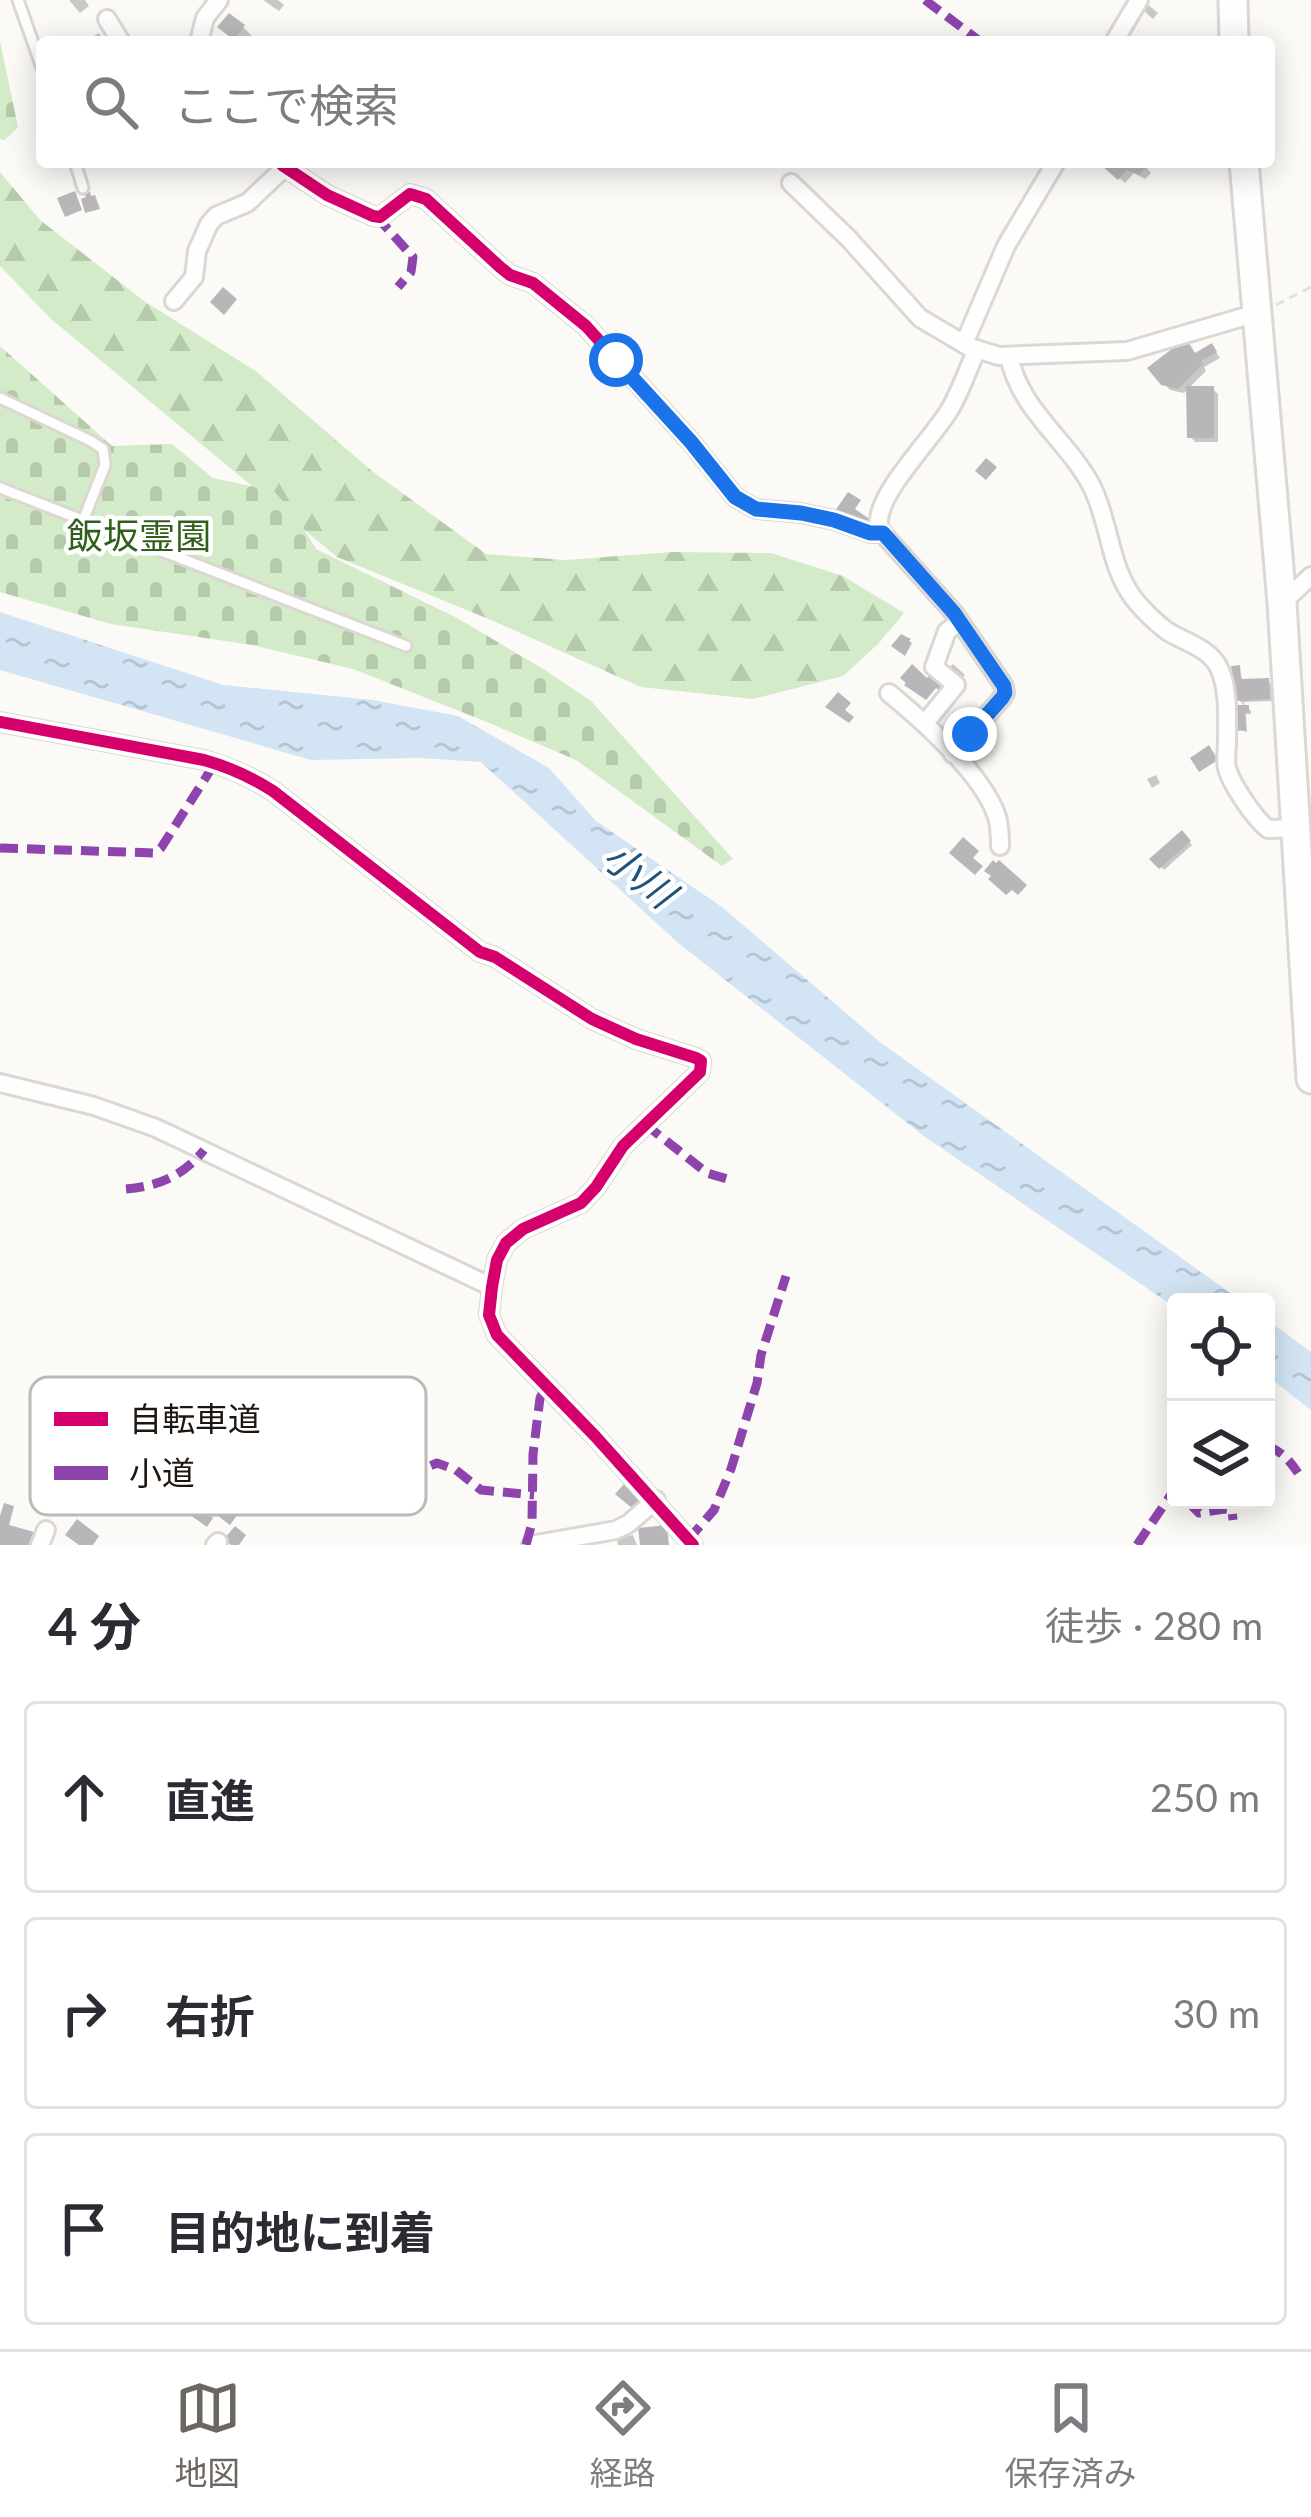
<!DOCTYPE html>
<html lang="ja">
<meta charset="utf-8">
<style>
:root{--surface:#fff;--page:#f7f7f7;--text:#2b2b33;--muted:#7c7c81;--line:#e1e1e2;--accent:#6c6660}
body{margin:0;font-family:Lato,"Noto Sans JP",sans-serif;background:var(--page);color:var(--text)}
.controls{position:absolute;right:36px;bottom:36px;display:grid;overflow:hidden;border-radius:12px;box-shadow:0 6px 30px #0003}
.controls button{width:108px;height:108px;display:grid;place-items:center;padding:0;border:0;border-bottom:3px solid var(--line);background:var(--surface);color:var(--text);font:60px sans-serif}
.stop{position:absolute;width:36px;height:36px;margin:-27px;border:9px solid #1a73e8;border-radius:50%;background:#fff}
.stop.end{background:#1a73e8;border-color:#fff;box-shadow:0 3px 12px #0008}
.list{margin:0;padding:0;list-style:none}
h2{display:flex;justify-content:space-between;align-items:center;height:156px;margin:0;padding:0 48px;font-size:51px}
h2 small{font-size:39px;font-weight:400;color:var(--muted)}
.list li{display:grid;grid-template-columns:78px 1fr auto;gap:36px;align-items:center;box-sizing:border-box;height:192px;margin:0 24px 24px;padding:0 24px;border:3px solid var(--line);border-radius:12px}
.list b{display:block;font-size:45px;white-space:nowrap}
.list em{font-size:39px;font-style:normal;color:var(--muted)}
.icon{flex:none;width:66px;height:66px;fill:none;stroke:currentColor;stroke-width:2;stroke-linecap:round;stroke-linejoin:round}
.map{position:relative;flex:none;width:1311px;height:1545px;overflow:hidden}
.search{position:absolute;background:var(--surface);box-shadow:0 6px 30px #0003;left:36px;right:36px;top:36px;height:132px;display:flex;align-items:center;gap:30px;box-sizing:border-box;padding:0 42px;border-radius:12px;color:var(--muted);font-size:45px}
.sheet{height:804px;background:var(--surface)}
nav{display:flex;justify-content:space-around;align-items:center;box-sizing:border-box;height:168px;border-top:3px solid var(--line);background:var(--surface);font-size:33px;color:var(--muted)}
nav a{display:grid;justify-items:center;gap:6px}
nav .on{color:var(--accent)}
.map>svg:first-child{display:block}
.forest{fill:url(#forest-firs)}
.cemetery{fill:url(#cemetery-stones)}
.water{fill:url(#water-ripples)}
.shadow{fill:#0003}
.building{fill:#b8b6b9}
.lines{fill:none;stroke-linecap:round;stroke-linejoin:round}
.service-casing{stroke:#dcd7d1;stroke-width:15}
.minor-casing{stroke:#dcd7d1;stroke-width:22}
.trunk-casing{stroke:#dcd7d1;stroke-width:33}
.path{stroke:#e2e0e0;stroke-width:3;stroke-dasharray:9 6;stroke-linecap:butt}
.service{stroke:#fffefe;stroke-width:9}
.minor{stroke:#fffefe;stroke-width:16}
.trunk{stroke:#fffefe;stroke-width:27}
.quiet{stroke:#8e44ad;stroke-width:9;stroke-dasharray:18 9;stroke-linecap:butt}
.cycleway-casing{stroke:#fff;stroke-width:20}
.cycleway{stroke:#d6006c;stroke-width:12}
.route{stroke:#1a73e8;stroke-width:15}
.labels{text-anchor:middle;stroke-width:9;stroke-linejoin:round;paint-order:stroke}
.park-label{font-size:36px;fill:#305e1b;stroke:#fff}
.water-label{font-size:39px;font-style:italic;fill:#215378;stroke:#fff}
.key{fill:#fff;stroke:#bcb9b7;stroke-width:3}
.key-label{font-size:33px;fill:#1f170f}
</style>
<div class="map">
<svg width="1311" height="1545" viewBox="0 0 1311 1545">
<defs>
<pattern id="forest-firs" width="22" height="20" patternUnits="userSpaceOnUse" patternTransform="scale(3)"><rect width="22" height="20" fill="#d3ebc8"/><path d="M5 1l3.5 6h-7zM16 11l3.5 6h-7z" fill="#b5c9ab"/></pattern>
<pattern id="cemetery-stones" width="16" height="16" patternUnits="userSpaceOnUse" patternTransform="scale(3)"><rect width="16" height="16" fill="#d3ebc8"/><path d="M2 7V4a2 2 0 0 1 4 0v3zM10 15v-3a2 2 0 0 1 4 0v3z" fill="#b5c9ab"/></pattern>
<pattern id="water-ripples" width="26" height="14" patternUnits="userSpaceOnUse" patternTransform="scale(3)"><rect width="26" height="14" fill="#d3e5f4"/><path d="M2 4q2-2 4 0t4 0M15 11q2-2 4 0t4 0" fill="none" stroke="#b5c4d0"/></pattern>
</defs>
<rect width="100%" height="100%" fill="#fcfaf7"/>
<path class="forest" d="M 0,172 L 40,220 L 144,301 L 257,372 L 372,471 L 486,554 L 565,560 L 672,552 L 771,553 L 843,576 L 904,613 L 878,644 L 843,676 L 753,699 L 641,687 L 491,620 L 337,557 L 50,318 L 0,266 Z"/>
<g class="cemetery">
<path d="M 0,41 L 18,127 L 5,140 L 0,139 Z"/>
<path d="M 0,346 L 112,446 L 172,444 L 213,478 L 274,491 L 293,512 L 316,549 L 457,618 L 545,670 L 591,701 L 733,859 L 722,866 L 576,760 L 482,720 L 353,669 L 252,645 L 111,624 L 0,592 Z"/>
</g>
<g class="water">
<path d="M 0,612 L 223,685 L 373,700 L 458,716 L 549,768 L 596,821 L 722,907 L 880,1042 L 1243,1302 L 1176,1302 L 1176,1308 L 925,1137 L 677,942 L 481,762 L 420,758 L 311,760 L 0,670 Z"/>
<path d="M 1266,1319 L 1311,1352 L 1311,1410 L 1266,1375 Z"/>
</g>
<g class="shadow">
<path d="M 69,0 L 85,0 L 89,6 L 80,13 Z"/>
<path d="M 263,0 L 278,0 L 284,5 L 279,11 Z"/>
<path d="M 1147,4 L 1158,13 L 1153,19 L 1143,10 Z"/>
<path d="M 221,27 L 243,27 L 253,37 L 249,42 L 241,42 Z"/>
<path d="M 99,33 L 105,42 L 89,42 L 88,39 Z"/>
<path d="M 1108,162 L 1148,162 L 1150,164 L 1147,168 L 1151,173 L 1145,179 L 1134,173 L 1125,183 L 1106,165 Z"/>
<path d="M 1216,352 L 1220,358 L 1204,367 L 1206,371 L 1184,393 L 1170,390 L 1163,383 L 1196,356 Z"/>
<path d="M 1213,389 L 1218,394 L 1218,442 L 1195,442 L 1190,436 Z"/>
<path d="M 953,664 L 965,675 L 962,679 L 949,668 Z"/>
<path d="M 1239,668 L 1243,682 L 1268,681 L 1271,684 L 1272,701 L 1243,702 L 1251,711 L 1251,714 L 1246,714 L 1247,732 L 1239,730 L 1247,708 L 1238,699 Z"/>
<path d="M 1156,775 L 1160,783 L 1152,788 L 1147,779 Z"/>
<path d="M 1182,834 L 1192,845 L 1164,870 L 1154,859 Z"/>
<path d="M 633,1535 L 637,1545 L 618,1545 L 617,1538 Z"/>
</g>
<g class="building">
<path d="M 229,13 L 245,25 L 234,40 L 217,27 Z"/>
<path d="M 1105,162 L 1144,162 L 1148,165 L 1139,175 L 1127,170 L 1118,180 L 1102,166 Z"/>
<path d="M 75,191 L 82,210 L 65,217 L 57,198 Z"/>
<path d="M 90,192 L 91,196 L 95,195 L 100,209 L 85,213 L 81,199 L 86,197 L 84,193 Z"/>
<path d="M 223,287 L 237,299 L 224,315 L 210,302 Z"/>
<path d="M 1186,338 L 1195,353 L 1212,343 L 1217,352 L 1201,361 L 1203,364 L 1178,389 L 1161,385 L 1147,368 Z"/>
<path d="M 1186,386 L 1214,386 L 1214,438 L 1187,438 Z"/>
<path d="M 986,458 L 997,467 L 986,480 L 975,471 Z"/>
<path d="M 848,492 L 861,500 L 855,509 L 871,520 L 866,527 L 850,516 L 848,520 L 835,511 Z"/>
<path d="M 901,634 L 911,639 L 909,641 L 912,643 L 905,656 L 891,646 Z"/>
<path d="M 912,664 L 927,678 L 931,674 L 943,685 L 939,690 L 936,688 L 926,700 L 904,685 L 906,683 L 900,678 Z"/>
<path d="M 1240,665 L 1241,679 L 1269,678 L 1270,699 L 1235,701 L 1231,666 Z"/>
<path d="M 838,692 L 851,703 L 845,710 L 854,717 L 849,723 L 825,707 Z"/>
<path d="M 1235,705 L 1249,705 L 1249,712 L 1245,713 L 1246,730 L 1236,731 Z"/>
<path d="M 1209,745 L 1218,760 L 1199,772 L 1190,758 Z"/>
<path d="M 1182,830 L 1191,841 L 1159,869 L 1149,859 Z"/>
<path d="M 963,837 L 979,851 L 973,858 L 983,866 L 975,875 L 949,853 Z"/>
<path d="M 993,860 L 996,863 L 999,860 L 1027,885 L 1018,895 L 1012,890 L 1006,895 L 988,879 L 991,876 L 984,871 Z"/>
<path d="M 624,1484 L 642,1500 L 633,1509 L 615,1494 Z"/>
<path d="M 219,1496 L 240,1511 L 230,1525 L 209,1509 Z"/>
<path d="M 4,1503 L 14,1506 L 9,1525 L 38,1533 L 35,1545 L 0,1545 L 0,1516 Z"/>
<path d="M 192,1503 L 213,1518 L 207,1527 L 186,1512 Z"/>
<path d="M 77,1519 L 99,1536 L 93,1545 L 79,1545 L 65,1535 Z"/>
<path d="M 667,1525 L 669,1545 L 640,1545 L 638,1528 Z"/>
<path d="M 235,1526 L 246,1535 L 239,1545 L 231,1545 L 224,1539 Z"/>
</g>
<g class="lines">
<g class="service-casing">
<g id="service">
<path d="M 18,0 L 42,68"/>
<path d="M 75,162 L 83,188"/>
<path d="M 0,398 L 91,441 L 103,449 L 105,465 L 83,521"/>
<path d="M 0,488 L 406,646"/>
</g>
</g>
<g class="minor-casing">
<g id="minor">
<path d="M 107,19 L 121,42"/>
<path d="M 199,42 L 205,18 L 219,0"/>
<path d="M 1114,42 L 1139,0"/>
<path d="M 282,165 L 327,195 L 373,216 L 380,217 L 410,194 L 426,199 L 500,267 L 510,275 L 533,283 L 586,326 L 691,442 L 735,497 L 756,509 L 801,513 L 834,520 L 870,533 L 883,533"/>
<path d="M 791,183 L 849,239 L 920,318 L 969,347 L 999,356 L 1127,351 L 1257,313"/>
<path d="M 174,301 L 194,277 L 197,251 L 209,224 L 216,216 L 247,203 L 280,172 L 283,162"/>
<path d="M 964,344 L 1006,246 L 1056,162"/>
<path d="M 1009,356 C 1020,411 1068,440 1092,487 C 1110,523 1109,566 1134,599 C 1143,610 1155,622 1167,631 C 1184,642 1210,648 1219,668 C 1229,689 1227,718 1227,741 C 1227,749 1225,760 1227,768 C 1231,784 1255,819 1268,829 L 1298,828"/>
<path d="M 1282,603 L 1311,576"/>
<path d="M 889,693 C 924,722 983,774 997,817 C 1000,827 1000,837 1000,846"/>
<path d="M 0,722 L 204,760 C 229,767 251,777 273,791 L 480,952 L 495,957 L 592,1019 L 636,1039 L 696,1058 L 701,1061 L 700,1072 L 623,1146 L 596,1187 L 581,1203 L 523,1229 L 506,1243 L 497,1260 L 492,1287 L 489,1315 L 497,1335 L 595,1436 L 693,1545"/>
<path d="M 925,723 L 956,685 L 934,667 L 947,631 L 960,622"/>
<path d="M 953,754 L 1002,698 L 1005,693 L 1004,686 L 954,613 L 885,536 C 880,529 878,528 879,519 C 882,488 933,438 950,409 C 961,390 968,369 977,349"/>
<path d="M 0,1083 L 94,1106 L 156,1128 L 492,1287"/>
<path d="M 40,1545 L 46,1530"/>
<path d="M 215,1545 L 218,1542"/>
<path d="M 531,1545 L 616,1530 L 628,1524 L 656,1500"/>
</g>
</g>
<g class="trunk-casing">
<g id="trunk">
<path d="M 1233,0 L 1234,42"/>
<path d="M 1244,162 L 1282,603 L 1311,1079"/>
</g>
</g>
<path class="path" d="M 1276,305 L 1311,287"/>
<use href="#service" class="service"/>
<use href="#minor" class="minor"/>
<use href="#trunk" class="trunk"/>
<g class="quiet">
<path d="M 925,0 L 981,42"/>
<path d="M 376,216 L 413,257 L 411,272 L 398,287"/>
<path d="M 0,848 L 155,853 L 161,848 L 215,763"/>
<path d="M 645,1124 L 707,1173 L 734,1181"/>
<path d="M 126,1189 C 159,1186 183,1176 204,1150"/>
<path d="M 1266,1446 C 1281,1450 1290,1461 1298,1473"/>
<path d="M 1195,1500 L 1192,1506 L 1199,1513 L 1224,1509 L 1232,1510 L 1233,1520"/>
<path d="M 398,1507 L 423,1469 L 437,1463 L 456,1470 L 481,1490 L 534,1495"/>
<path d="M 688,1540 L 714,1510 L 731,1469 L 757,1383 L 761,1355 L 786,1276"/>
<path d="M 526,1545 L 532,1523 L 533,1454 L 540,1398 L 546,1386"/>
<path d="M 1137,1545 L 1176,1487"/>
</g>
<g class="cycleway-casing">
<g id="cycleway">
<path d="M 282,165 L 327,195 L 373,216 L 380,217 L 410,194 L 426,199 L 500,267 L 510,275 L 533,283 L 586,326 L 691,442 L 735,497 L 756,509 L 801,513 L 834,520 L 870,533 L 883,533"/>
<path d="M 0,722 L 204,760 C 229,767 251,777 273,791 L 480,952 L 495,957 L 592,1019 L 636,1039 L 696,1058 L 701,1061 L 700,1072 L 623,1146 L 596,1187 L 581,1203 L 523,1229 L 506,1243 L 497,1260 L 492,1287 L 489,1315 L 497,1335 L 595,1436 L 693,1545"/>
</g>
</g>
<use href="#cycleway" class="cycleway"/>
</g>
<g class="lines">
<path class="route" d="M 616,360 L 691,442 L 735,497 L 756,509 L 801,513 L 834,520 L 870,533 L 883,533 L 954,613 L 1004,686 L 1005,693 L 1002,698 L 970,734"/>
</g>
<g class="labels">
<g class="park-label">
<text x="139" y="549">飯坂霊園</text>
</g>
<g class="water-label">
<text transform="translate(639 875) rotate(38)" y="14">小川</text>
</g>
</g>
<rect x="30" y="1377" width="396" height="138" rx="18" class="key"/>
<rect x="54" y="1412" width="54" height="14" fill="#d6006c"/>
<rect x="54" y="1466" width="54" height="14" fill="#8e44ad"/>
<g class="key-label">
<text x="129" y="1431">自転車道</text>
<text x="129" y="1485">小道</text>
</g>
</svg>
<div class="controls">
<button><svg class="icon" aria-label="locate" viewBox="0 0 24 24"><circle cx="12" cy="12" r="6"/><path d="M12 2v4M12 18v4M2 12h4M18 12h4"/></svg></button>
<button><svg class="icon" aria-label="layers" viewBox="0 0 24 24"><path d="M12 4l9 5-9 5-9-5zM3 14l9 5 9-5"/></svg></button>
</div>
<div class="stop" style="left:616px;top:360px"></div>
<div class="stop end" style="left:970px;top:734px"></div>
<div class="search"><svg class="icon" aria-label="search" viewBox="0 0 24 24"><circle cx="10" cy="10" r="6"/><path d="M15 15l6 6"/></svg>ここで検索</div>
</div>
<section class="sheet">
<h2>4 分<small>徒歩 · 280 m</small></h2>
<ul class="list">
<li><svg class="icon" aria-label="ahead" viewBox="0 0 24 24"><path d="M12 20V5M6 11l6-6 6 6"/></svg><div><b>直進</b></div><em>250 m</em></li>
<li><svg class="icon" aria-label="right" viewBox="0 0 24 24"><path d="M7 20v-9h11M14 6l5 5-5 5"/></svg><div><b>右折</b></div><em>30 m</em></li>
<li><svg class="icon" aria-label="arrive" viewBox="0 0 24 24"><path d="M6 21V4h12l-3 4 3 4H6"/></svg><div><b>目的地に到着</b></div></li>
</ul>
</section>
<nav>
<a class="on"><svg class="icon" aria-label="map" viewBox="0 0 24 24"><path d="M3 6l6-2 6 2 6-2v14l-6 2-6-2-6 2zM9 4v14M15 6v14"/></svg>地図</a>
<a><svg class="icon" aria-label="directions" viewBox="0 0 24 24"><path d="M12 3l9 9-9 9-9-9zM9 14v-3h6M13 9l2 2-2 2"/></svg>経路</a>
<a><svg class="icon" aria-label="saved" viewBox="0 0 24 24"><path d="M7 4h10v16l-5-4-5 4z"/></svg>保存済み</a>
</nav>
